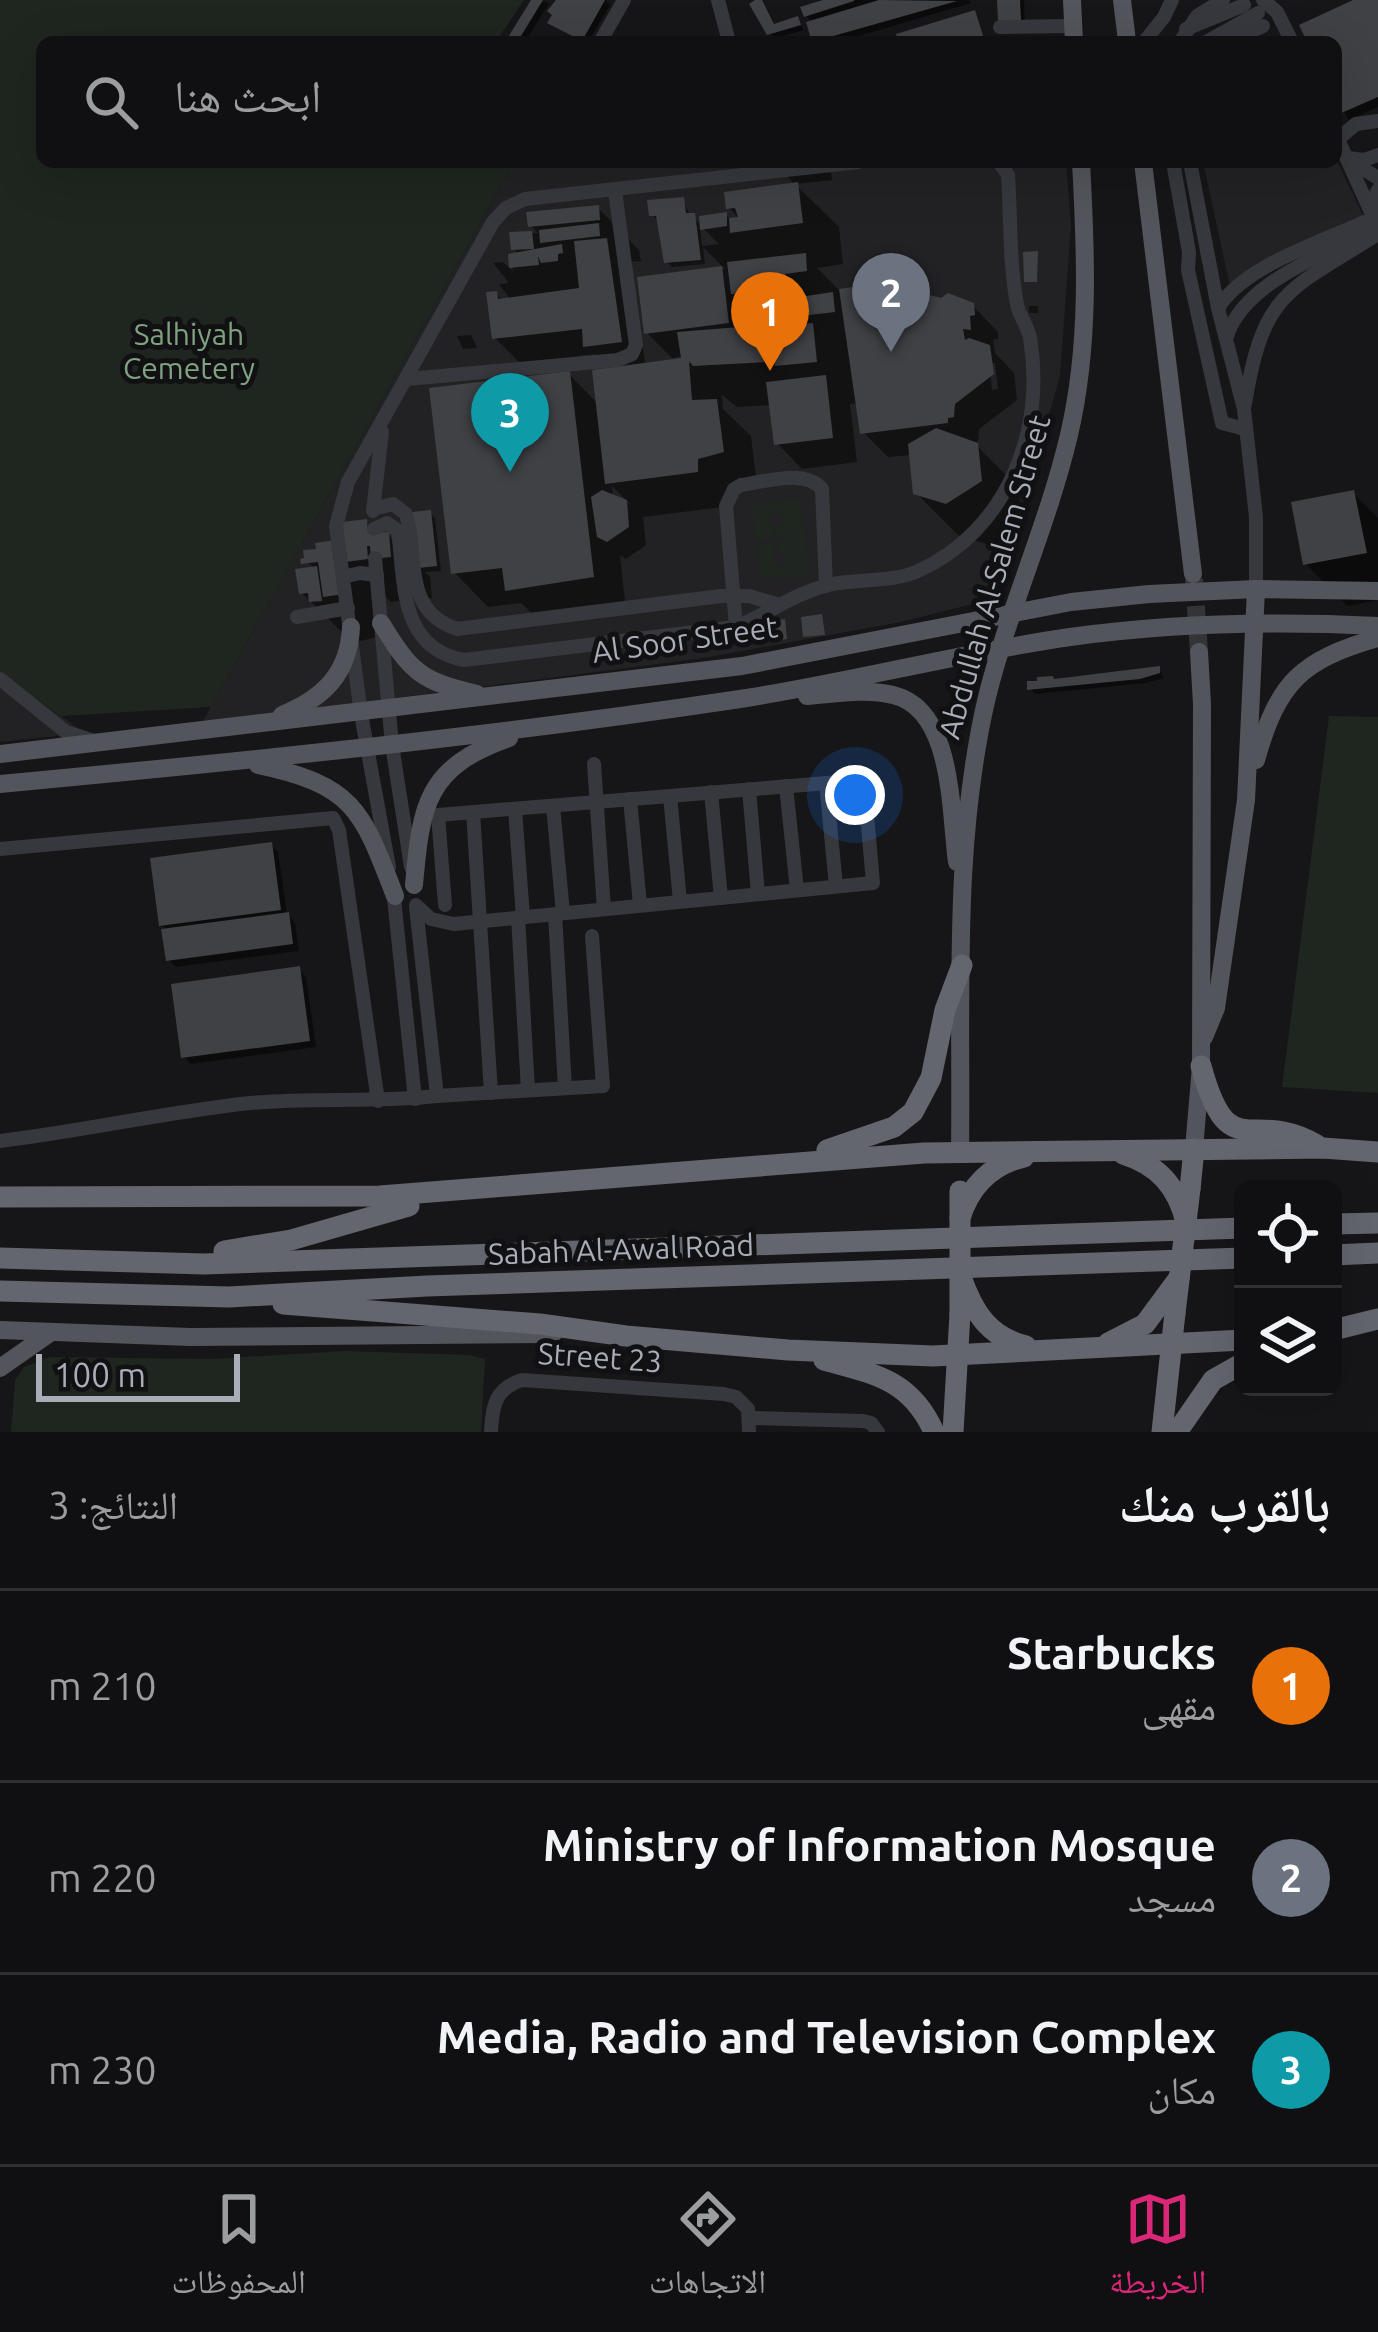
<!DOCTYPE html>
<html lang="ar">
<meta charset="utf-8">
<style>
:root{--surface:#101012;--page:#19191b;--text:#f1f3f6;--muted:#9c9d9f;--line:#303032;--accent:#db2777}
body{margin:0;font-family:Ubuntu,"Noto Naskh Arabic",sans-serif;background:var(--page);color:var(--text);direction:rtl}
.controls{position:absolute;right:36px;bottom:36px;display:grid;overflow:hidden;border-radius:18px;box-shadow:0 12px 48px #0002}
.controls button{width:108px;height:108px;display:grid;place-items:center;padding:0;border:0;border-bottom:3px solid var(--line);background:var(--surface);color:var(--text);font:60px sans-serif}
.scale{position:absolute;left:36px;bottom:30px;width:204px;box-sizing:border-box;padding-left:12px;border:6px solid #a8adb8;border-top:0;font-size:33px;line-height:42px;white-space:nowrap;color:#a8adb8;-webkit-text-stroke:9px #111113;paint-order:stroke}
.you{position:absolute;left:855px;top:795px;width:42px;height:42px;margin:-30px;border:9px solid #fff;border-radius:50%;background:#1a73e8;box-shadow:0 0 0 18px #1a73e833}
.badge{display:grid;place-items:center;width:78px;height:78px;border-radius:50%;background:var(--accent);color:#fff;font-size:39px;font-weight:700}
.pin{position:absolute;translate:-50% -99px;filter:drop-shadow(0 3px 6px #0008)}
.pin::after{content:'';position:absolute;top:63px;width:42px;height:36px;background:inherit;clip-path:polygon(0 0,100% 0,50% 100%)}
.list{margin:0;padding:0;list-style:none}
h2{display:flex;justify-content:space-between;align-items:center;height:156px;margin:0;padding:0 48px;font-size:51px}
h2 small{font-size:39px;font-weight:400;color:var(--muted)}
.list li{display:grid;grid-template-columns:78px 1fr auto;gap:36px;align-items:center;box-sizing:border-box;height:192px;padding:0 48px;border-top:3px solid var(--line)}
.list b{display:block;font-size:45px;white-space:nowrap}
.list p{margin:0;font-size:39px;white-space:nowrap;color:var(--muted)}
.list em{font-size:39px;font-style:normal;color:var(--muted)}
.icon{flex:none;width:66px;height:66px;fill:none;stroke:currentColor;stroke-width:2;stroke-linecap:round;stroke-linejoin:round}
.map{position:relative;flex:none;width:1378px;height:1432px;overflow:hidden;direction:ltr}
.search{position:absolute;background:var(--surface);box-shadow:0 12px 48px #0002;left:36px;right:36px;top:36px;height:132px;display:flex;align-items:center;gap:30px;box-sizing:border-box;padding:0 42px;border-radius:18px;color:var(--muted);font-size:45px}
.sheet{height:732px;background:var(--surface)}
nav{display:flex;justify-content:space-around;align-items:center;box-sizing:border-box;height:168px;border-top:3px solid var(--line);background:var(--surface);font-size:33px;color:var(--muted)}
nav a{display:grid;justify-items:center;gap:6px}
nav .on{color:var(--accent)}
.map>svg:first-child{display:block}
.built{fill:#222225}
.green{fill:#1e261f}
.shadow{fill:#0007;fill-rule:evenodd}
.building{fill:#404145}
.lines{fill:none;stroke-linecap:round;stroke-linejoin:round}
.major-tunnel{stroke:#333438;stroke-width:18;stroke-dasharray:18 9;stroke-linecap:butt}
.minor{stroke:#37383d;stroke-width:14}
.major{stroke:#53555c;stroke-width:18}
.highway{stroke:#63666e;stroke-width:21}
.highway-bridge{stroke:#63666e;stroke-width:21}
.labels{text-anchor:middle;stroke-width:10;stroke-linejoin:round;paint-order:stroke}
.park-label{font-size:30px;fill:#7fa381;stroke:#111113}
.street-label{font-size:30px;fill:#a8adb8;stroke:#111113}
</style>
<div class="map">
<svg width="1378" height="1432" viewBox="0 0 1378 1432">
<rect width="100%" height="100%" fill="#161618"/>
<g class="built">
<path d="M 1336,159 L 1364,217 L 1230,286 L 1203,162 Z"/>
<path d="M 514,162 L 1066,162 L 1071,225 L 1060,376 L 999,590 L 977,603 L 901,622 L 704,658 L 202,723 Z"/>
<path d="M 0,675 L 61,716 L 85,733 L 0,742 Z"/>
</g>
<g class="green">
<path d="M 0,0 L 524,0 L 496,42 L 42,42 L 42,162 L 514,162 L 211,707 L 61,716 L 0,675 Z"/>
<path d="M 800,499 L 809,574 L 761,579 L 757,545 L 772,543 L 775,564 L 782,567 L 788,564 L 789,557 L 780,552 L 776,543 L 796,537 L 776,539 L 777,527 L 784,520 L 781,513 L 775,513 L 769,519 L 773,527 L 772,539 L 756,541 L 752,505 Z"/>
<path d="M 1329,716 L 1378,717 L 1378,1093 L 1282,1087 Z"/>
<path d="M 345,1351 L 470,1355 L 485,1359 L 481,1432 L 11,1432 L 15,1380 L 24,1367 L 50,1357 L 212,1359 Z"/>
</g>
<g class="shadow">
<path d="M 535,0 L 549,3 L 525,42 L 512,42 Z"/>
<path d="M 559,0 L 606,0 L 610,5 L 588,42 L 584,42 L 556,27 Z"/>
<path d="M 835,0 L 970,0 L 971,3 L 839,42 L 816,42 L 810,24 L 814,23 L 806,16 Z"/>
<path d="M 1000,0 L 1024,0 L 1025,24 L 1006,24 L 1001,19 Z"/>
<path d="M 1361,0 L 1378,0 L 1378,107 L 1349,120 L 1336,99 L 1336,42 L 1310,42 Z"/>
<path d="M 765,6 L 776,27 L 797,20 L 804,30 L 775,38 L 769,33 Z"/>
<path d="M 775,162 L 821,162 L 831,172 L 832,180 L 795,184 L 839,227 L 843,264 L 817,268 L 841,292 L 912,282 L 929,299 L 973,306 L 998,332 L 998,339 L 993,340 L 995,353 L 1014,373 L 1017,400 L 979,429 L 978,442 L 973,442 L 1019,488 L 1022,523 L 989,545 L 958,535 L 916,493 L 912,455 L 888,457 L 863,432 L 859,403 L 850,404 L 857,462 L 802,469 L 777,443 L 772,405 L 737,407 L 722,395 L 723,409 L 751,436 L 757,486 L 731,493 L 731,506 L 643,517 L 646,545 L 626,559 L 620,555 L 626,611 L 543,624 L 521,603 L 488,607 L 454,572 L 569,374 L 599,405 L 612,371 L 595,354 L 520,363 L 495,338 L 496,294 L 503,301 L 511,300 L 499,284 L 509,283 L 493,263 L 503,262 L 513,271 L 511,256 L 520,256 L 514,249 L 512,235 L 538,233 L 531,226 L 598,208 L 639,250 L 641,261 L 627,262 L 631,266 L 646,368 L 691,363 L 684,356 L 672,358 L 647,333 L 640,280 L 725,269 L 703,247 L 705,264 L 672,267 L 667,262 L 657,220 L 652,214 L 683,200 L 690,216 L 703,226 L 726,215 L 731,221 L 740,219 L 729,208 L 795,185 ZM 700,225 L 719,244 L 702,246 ZM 748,314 L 763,328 L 750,329 ZM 989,363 L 995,363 L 998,389 L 992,390 ZM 612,486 L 630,504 L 613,498 Z"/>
<rect x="1029" y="306" width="9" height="7"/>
<path d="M 471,335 L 477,348 L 463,349 L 457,336 Z"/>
<path d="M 1353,493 L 1378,518 L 1378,600 L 1347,606 L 1306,564 Z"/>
<path d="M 430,513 L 435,518 L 441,571 L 425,572 L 430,577 L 432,598 L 416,599 L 407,591 L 409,600 L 391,602 L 378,589 L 384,635 L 353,643 L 302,593 L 315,569 L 308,562 L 366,522 L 380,536 L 388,535 L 421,568 L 415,514 Z"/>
<path d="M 758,629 L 760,639 L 743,641 L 741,632 Z"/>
<path d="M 1159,669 L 1164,678 L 1146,683 L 1035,694 L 1030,688 L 1067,681 L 1067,677 Z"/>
<path d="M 271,845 L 278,852 L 287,914 L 295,923 L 299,951 L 176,967 L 168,960 L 169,931 L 162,925 Z"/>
<path d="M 299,969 L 306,977 L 316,1047 L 191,1064 L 184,1057 Z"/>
</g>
<g class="building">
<path d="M 531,0 L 543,0 L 521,36 L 528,42 L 505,42 Z"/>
<path d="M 556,0 L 605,0 L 582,41 L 547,23 L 552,15 L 547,11 Z"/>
<path d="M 755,0 L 762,0 L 774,24 L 798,16 L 801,25 L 767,35 L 749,4 Z"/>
<path d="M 823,0 L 854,0 L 854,1 L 804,17 L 800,7 Z"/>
<path d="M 879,0 L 957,1 L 812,42 L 806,22 Z"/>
<path d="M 997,0 L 1020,0 L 1021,20 L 998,20 Z"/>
<path d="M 1353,0 L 1378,0 L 1378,97 L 1339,114 L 1336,107 L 1336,42 L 1307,42 L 1299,25 Z"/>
<path d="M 975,10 L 985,42 L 899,42 L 896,34 Z"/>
<path d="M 798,182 L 803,223 L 730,233 L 729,218 L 738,217 L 735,208 L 726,209 L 724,192 Z"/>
<path d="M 684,197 L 686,213 L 695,213 L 701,260 L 664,263 L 656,216 L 649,216 L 647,200 Z"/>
<path d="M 599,205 L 600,220 L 528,227 L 526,212 Z"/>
<path d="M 727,212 L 727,226 L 700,230 L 699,216 Z"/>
<path d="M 599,223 L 600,236 L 540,243 L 539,230 Z"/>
<path d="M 532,231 L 534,249 L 511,250 L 509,232 Z"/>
<path d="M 607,238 L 622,342 L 583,347 L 582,329 L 492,339 L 486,292 L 497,291 L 498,299 L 579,288 L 574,241 Z"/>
<path d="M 562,244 L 563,253 L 558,254 L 558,261 L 541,263 L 538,256 L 539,265 L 509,268 L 508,254 Z"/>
<path d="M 1038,251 L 1037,282 L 1024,282 L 1023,252 Z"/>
<path d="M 806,253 L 807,271 L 785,274 L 785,285 L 772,291 L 773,307 L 742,312 L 741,294 L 731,294 L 727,262 Z"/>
<path d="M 722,266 L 729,323 L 644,334 L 637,277 Z"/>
<path d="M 913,278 L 916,303 L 930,295 L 941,298 L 948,293 L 974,303 L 975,315 L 970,316 L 971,330 L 963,329 L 965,340 L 969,338 L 990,345 L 994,374 L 955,404 L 954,417 L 948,418 L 948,423 L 860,434 L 839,289 Z"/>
<path d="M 781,291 L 793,291 L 793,298 L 833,292 L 835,312 L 784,318 Z"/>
<path d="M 813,323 L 817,362 L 775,366 L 772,327 Z"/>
<path d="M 764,325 L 769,362 L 693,366 L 689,361 L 692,400 L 717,399 L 724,452 L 698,459 L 698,472 L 605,484 L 592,370 L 681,358 L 677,332 Z"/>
<path d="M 570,371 L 594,577 L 505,591 L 502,568 L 451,574 L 429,388 Z"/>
<path d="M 826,375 L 833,438 L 774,445 L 766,382 Z"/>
<path d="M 936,428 L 978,443 L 982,481 L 946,504 L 913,494 L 908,444 Z"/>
<path d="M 602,490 L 627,500 L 629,527 L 607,542 L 597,537 L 591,497 Z"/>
<path d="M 1354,490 L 1367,553 L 1303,565 L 1291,502 Z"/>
<path d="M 431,510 L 437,566 L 418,568 L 412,512 Z"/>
<path d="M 367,519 L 368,533 L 389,532 L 391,557 L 371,559 L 370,546 L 367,546 L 368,559 L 346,562 L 342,522 Z"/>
<path d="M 336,540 L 344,594 L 323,597 L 318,562 L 301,564 L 300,559 L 304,558 L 303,550 L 316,549 L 315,543 Z"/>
<path d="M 317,566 L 322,601 L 309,602 L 308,593 L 299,594 L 295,569 Z"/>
<path d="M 822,614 L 825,635 L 803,637 L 801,617 Z"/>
<path d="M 785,619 L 787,639 L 766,642 L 763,622 Z"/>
<path d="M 1160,666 L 1160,673 L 1140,679 L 1027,690 L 1027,681 L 1037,681 L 1037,677 L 1053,676 L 1054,679 Z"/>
<path d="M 272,842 L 281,910 L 159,926 L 150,858 Z"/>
<path d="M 289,912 L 293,944 L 166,961 L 161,929 Z"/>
<path d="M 300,966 L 310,1041 L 181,1058 L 171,984 Z"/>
</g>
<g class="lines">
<path class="major-tunnel" d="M 1194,579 L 1199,652"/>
<g class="minor">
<path d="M 718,0 L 729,42"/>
<path d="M 1263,0 L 1277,12 L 1292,42"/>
<path d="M 1000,27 L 1073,26"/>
<path d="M 1186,29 L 1244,5"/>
<path d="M 600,42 L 624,0"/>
<path d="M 1144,42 L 1164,17 L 1172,0"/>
<path d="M 1180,42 L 1197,16 L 1223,0"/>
<path d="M 1206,42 L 1258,13"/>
<path d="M 1227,42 L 1263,26"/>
<path d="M 1336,135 L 1371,212"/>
<path d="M 1338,139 L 1356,124 L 1378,121"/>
<path d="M 1348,158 L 1364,160 L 1378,155"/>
<path d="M 1349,160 L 1378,178"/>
<path d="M 1173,162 L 1189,252 L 1188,270 L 1222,423 L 1245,429"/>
<path d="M 1190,162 L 1218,308 L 1244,409 L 1256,517 L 1256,589"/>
<path d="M 1378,190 L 1370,205 L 1378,222"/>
<path d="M 1218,308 C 1244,266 1319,243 1364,222"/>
<path d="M 1227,336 C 1244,283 1322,256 1368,230"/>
<path d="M 407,379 L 618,360 L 632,354 L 636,345 L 615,191"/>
<path d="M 1245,404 C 1263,292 1287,291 1378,234"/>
<path d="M 373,509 L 393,504 L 406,514 C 419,557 402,611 457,629 L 721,596 L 749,596 L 776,604"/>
<path d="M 373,511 L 382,432"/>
<path d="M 374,529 L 387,523 L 398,531 C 405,581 398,648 464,660 L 736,627 C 767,614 794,594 828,585 C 857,578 892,583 918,571 C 1007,531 1046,431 1030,338 C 1028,326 1019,316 1017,304 C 1009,263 1011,217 1008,175 L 999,162"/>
<path d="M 375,558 L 392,745 L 411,867"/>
<path d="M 343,577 L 360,573 L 377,575"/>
<path d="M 297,617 L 348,608"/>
<path d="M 736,627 L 726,506 L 734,489 L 741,485 C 765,482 805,468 822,489 L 826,586"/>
<path d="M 0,679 L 66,732 L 91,740"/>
<path d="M 594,764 L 604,909"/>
<path d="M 826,783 L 836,886"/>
<path d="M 786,786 L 797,890"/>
<path d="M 749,789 L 758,894"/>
<path d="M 711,792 L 721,898"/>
<path d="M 670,796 L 680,901"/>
<path d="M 630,799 L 640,905"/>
<path d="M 553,806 L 563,913"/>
<path d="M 515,809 L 523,917"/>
<path d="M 473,812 L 491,1093"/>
<path d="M 0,849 L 333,818 L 339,830 L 378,1101"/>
<path d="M 389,867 L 361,714 L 336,526 L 348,482 L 493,222 L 506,208 L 525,199 L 859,162"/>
<path d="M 393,889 L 415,1099"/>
<path d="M 416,905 L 431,919 L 454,924 L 873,883 L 864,780 L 438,815 L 445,905"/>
<path d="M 555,914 L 565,1088"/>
<path d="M 518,917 L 528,1090"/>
<path d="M 437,1096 L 603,1086 L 592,936"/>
<path d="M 0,1141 C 84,1131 166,1112 250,1103 C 313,1097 375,1103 437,1096 L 416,907"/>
<path d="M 751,1418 L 863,1421 L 871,1423 L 878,1432"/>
<path d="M 491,1432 C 492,1407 495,1388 522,1380 L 724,1394 L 736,1397 L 748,1409 L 749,1432"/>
</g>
<g class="major">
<path d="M 1072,0 L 1074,42"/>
<path d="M 1122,0 L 1127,41"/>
<path d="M 1143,162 L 1193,574"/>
<path d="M 381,623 C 411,672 420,681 477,694"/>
<path d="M 807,696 C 834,694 866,688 893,695 C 954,709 950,812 957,862"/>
<path d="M 282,715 C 324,698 349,673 351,627"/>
<path d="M 0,754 L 742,666 L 1071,602 L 1149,594 L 1256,589 L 1378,591"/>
<path d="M 1256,760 C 1278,682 1301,660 1378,638"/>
<path d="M 258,765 C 354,785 362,810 395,896"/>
<path d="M 0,784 C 247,761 494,736 740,699 C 850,682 959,653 1070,637 C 1171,623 1276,621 1378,626"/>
<path d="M 414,885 C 421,805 426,767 509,738"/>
<path d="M 1204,1037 L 1216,1008 L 1246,800 L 1256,589"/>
<path d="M 1194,1149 L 1201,1066 L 1202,704 L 1199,652"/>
<path d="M 960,1152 C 962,1001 952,845 987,697 C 1009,608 1048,524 1069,435 C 1090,345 1086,254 1081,162"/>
<path d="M 0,1330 L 190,1337 L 553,1334"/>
<path d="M 0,1368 L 50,1333"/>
</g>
<g class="highway">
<path d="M 1201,1066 C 1229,1169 1251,1106 1317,1145"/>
<path d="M 827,1150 L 894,1127 L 913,1112 L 931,1078 L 945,1010 L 962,965"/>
<path d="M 1123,1154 C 1158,1165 1177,1186 1186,1222"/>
<path d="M 1190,1189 L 1194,1149"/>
<path d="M 0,1197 L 380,1196 L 924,1153 L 1323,1148 L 1378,1152"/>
<path d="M 960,1218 C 970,1186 990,1165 1024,1157"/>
<path d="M 1333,1224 L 1378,1223"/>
<path d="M 224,1251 L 291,1240 L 409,1206"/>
<path d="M 1333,1255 L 1378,1253"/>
<path d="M 0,1258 L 204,1264 L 1243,1228"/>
<path d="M 961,1277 C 973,1311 988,1337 1026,1346"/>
<path d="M 0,1291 L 229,1297 L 427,1286 L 1243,1258"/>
<path d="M 283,1304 L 540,1324 L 626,1336 L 788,1350 L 933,1356 L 1243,1340"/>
<path d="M 1333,1330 L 1378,1319"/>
<path d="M 1108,1343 L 1145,1324 L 1179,1278"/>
<path d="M 824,1360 C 875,1374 911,1380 934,1432"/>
<path d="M 953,1432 L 960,1314"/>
<path d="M 1162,1432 L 1175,1313"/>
<path d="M 1177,1432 L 1213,1380 L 1243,1363"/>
</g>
<g class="highway-bridge">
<path d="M 1175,1313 L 1190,1189"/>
<path d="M 960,1314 L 960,1191"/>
</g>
</g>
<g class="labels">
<g class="park-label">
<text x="189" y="345">Salhiyah<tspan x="189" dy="34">Cemetery</tspan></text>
</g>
<g class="street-label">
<text transform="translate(995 577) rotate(-74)" y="10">Abdullah Al-Salem Street</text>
<text transform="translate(685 640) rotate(-8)" y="10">Al Soor Street</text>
<text transform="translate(621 1250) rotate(-2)" y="10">Sabah Al-Awal Road</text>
<text transform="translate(600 1358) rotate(4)" y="10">Street 23</text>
</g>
</g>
</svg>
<div class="controls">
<button><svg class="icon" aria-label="locate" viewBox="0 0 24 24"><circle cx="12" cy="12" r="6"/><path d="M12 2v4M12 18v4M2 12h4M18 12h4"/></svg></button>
<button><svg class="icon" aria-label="layers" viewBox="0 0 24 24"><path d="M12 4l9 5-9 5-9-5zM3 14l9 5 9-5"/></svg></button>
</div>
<div class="scale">100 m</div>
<div class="you"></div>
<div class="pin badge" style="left:770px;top:371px;background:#e8710a">1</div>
<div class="pin badge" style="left:891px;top:352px;background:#6b7280">2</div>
<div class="pin badge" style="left:510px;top:472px;background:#0f9aa8">3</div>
<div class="search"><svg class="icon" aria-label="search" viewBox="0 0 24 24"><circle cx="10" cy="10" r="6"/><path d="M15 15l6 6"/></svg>ابحث هنا</div>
</div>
<section class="sheet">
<h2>بالقرب منك<small>النتائج: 3</small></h2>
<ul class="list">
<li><span class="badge" style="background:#e8710a">1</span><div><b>Starbucks</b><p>مقهى</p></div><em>210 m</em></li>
<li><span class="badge" style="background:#6b7280">2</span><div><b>Ministry of Information Mosque</b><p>مسجد</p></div><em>220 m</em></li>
<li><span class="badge" style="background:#0f9aa8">3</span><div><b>Media, Radio and Television Complex</b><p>مكان</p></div><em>230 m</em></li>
</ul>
</section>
<nav>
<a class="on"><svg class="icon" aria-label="map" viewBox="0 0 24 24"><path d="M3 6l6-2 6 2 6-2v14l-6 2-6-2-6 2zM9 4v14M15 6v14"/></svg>الخريطة</a>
<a><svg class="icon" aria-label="directions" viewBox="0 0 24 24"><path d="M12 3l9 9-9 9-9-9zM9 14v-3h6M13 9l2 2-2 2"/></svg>الاتجاهات</a>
<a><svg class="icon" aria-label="saved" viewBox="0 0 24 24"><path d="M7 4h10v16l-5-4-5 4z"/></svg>المحفوظات</a>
</nav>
